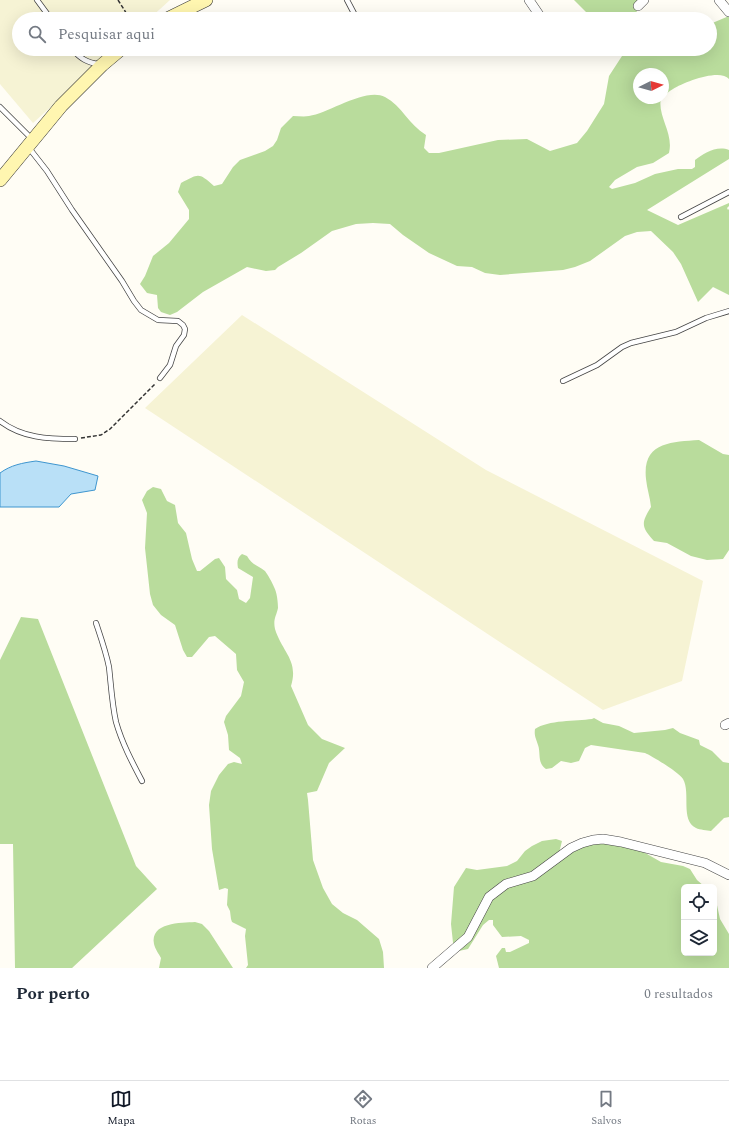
<!DOCTYPE html>
<html lang="pt">
<style>
:root{--surface:#fff;--page:#f2f2f3;--text:#1f2937;--muted:#747a83;--line:#e0e1e3;--accent:#111827}
body{margin:0;font-family:Spectral,serif;background:var(--page);color:var(--text)}
.controls{position:absolute;right:12px;bottom:12px;display:grid;overflow:hidden;border-radius:6px;box-shadow:0 4px 16px #0002}
.controls button{width:36px;height:36px;display:grid;place-items:center;padding:0;border:0;border-bottom:1px solid var(--line);background:var(--surface);color:var(--text);font:20px sans-serif}
.compass{position:absolute;left:633px;top:68px;width:36px;height:36px;border-radius:50%;background:var(--surface);box-shadow:0 4px 16px #0002;rotate:85deg}
.list{margin:0;padding:0;list-style:none}
h2{display:flex;justify-content:space-between;align-items:center;height:52px;margin:0;padding:0 16px;font-size:17px}
h2 small{font-size:13px;font-weight:400;color:var(--muted)}
.icon{flex:none;width:22px;height:22px;fill:none;stroke:currentColor;stroke-width:2;stroke-linecap:round;stroke-linejoin:round}
.map{position:relative;flex:none;width:729px;height:968px;overflow:hidden}
.search{position:absolute;background:var(--surface);box-shadow:0 4px 16px #0002;left:12px;right:12px;top:12px;height:44px;display:flex;align-items:center;gap:10px;box-sizing:border-box;padding:0 14px;border-radius:22px;color:var(--muted);font-size:15px}
.sheet{height:112px;background:var(--surface)}
nav{display:flex;justify-content:space-around;align-items:center;box-sizing:border-box;height:56px;border-top:1px solid var(--line);background:var(--surface);font-size:11px;color:var(--muted)}
nav a{display:grid;justify-items:center;gap:2px}
nav .on{color:var(--accent)}
.map>svg:first-child{display:block}
.farmland{fill:#f6f3d4}
.forest{fill:#b9dc9c}
.water{fill:#b9e0f7;stroke:#3f96cf}
.lines{fill:none;stroke-linecap:round;stroke-linejoin:round}
.lane-casing{stroke:#444;stroke-width:6}
.street-casing{stroke:#444;stroke-width:10}
.secondary-casing{stroke:#333;stroke-width:14}
.path{stroke:#333;stroke-width:1.5;stroke-dasharray:4 2;stroke-linecap:butt}
.lane{stroke:#fff;stroke-width:4.5}
.street{stroke:#fff;stroke-width:9}
.secondary{stroke:#fff6b0;stroke-width:13}
</style>
<div class="map">
<svg width="729" height="968" viewBox="0 0 729 968">
<rect width="100%" height="100%" fill="#fffdf5"/>
<g class="farmland">
<path d="M 0,0 L 170,0 L 149,19 L 19,19 L 19,49 L 115,49 L 33,123 L 0,84 Z"/>
<path d="M 242,315 L 486,470 L 703,581 L 682,681 L 603,710 L 145,408 Z"/>
</g>
<g class="forest">
<path d="M 574,0 L 639,0 L 636,15 L 638,19 L 593,19 Z"/>
<path d="M 729,16 L 729,79 C 720,68 684,82 673,89 C 669,91 666,94 663,97 L 663,74 L 639,74 L 639,98 L 661,98 C 657,116 674,133 669,153 L 653,163 L 637,167 L 615,180 L 609,187 L 612,189 L 635,183 L 655,174 L 678,169 L 692,169 L 695,167 L 695,160 C 704,153 717,145 729,150 L 729,159 L 647,210 L 678,225 L 729,203 L 729,206 L 727,208 L 728,210 L 729,209 L 729,295 L 713,287 L 698,302 L 681,264 L 673,252 L 651,231 L 637,232 L 625,236 L 590,261 L 575,267 L 563,270 L 500,275 L 485,273 L 472,267 L 457,266 L 429,253 L 403,235 L 390,224 L 373,223 L 356,224 L 332,231 L 301,253 L 278,267 L 275,270 L 266,271 L 247,267 L 203,292 L 177,312 L 170,315 L 161,312 L 158,308 L 157,295 L 147,293 L 140,284 L 145,276 L 153,256 L 169,243 L 189,219 L 189,210 L 178,192 L 181,183 C 199,174 198,172 214,186 L 222,184 L 233,167 L 240,160 L 265,151 L 273,146 L 277,140 L 281,128 L 293,116 C 298,116 304,117 309,116 C 329,113 366,87 385,97 C 402,106 409,125 426,135 L 424,148 L 429,153 L 439,153 L 498,140 L 527,139 L 550,151 L 577,143 L 587,131 L 604,104 L 609,76 L 622,56 L 620,49 L 710,49 L 710,24 Z"/>
<path d="M 699,440 L 723,454 L 729,455 L 729,550 L 723,559 L 707,560 L 691,556 L 667,543 L 654,541 C 641,527 641,523 651,507 C 650,497 647,489 646,479 C 642,442 671,442 699,440 Z"/>
<path d="M 153,487 L 161,489 L 167,501 L 175,505 L 178,523 L 186,533 L 192,559 L 197,571 L 200,571 L 215,559 L 219,558 L 225,567 L 226,579 L 237,590 L 239,599 L 246,603 L 250,598 L 253,577 L 238,568 C 237,562 237,558 242,554 L 247,556 C 252,565 257,565 265,571 C 268,575 272,582 274,587 C 277,592 278,603 278,608 C 276,617 273,619 275,629 C 282,652 299,660 291,686 L 308,725 L 322,739 L 345,748 L 329,763 L 317,791 L 307,793 L 308,800 L 313,860 L 323,888 L 332,904 L 343,913 L 357,920 L 379,939 L 383,952 L 384,968 L 246,968 L 248,965 L 245,936 L 246,929 L 232,922 L 231,919 L 230,911 L 227,905 L 228,889 L 225,888 L 219,890 L 212,849 L 209,805 L 211,791 L 219,775 L 228,764 L 234,762 L 242,764 L 240,758 L 229,750 L 228,735 L 224,722 L 226,716 L 241,696 L 244,682 L 237,670 L 236,654 L 215,636 L 209,637 L 192,657 L 187,657 L 183,650 L 175,625 L 161,615 L 153,605 L 150,594 L 145,548 L 147,513 L 142,500 L 147,491 Z"/>
<path d="M 21,617 L 38,619 L 136,866 L 157,889 L 72,968 L 15,968 L 13,844 L 0,844 L 0,660 Z"/>
<path d="M 594,718 L 603,723 L 619,726 L 634,733 L 665,730 L 673,728 L 680,733 L 699,740 L 700,745 L 712,751 L 723,762 L 729,763 L 729,817 L 724,818 L 711,831 C 707,830 700,830 696,828 C 680,820 691,793 683,779 C 680,773 652,756 645,753 L 591,745 L 585,748 L 579,761 L 571,763 L 561,761 L 552,768 L 546,769 C 537,763 541,753 538,745 C 536,738 534,736 535,729 C 548,720 576,721 592,719 Z"/>
<path d="M 556,839 L 562,841 L 559,853 L 582,841 L 609,841 L 640,850 L 661,862 L 683,866 L 690,869 L 697,880 L 705,887 L 684,887 L 684,953 L 714,953 L 714,895 L 715,896 L 720,919 L 729,934 L 729,968 L 499,968 L 496,956 L 502,948 L 505,948 L 506,952 L 510,952 L 529,943 L 529,940 L 521,936 L 502,937 L 493,925 L 493,920 L 489,920 L 483,925 L 468,949 L 454,952 L 451,924 L 454,887 L 466,868 L 477,870 L 507,866 L 517,861 L 525,851 L 532,846 L 542,841 Z"/>
<path d="M 195,922 L 202,924 L 209,931 L 233,968 L 159,968 L 161,958 C 159,954 155,949 154,944 C 150,922 181,923 195,922 Z"/>
</g>
<path class="water" d="M 36,461 L 64,466 L 98,476 L 95,490 L 71,494 L 59,507 L 0,507 L 0,473 C 11,465 22,463 36,461 Z"/>
<g class="lines">
<g class="lane-casing">
<g id="lane">
<path d="M 37,0 L 51,19"/>
<path d="M 347,0 L 357,19"/>
<path d="M 72,49 C 80,58 87,63 99,64"/>
<path d="M 0,107 L 32,139"/>
<path d="M 29,148 L 47,171 L 72,210 L 122,281 L 134,301 L 141,310 L 158,320 L 178,321 L 183,325 L 185,329 L 184,335 L 176,346 L 170,365 L 160,378"/>
<path d="M 681,217 L 729,192"/>
<path d="M 563,381 L 597,365 L 622,347 L 631,343 L 676,332 L 706,318 L 729,311"/>
<path d="M 0,421 C 22,438 48,439 75,439"/>
<path d="M 96,623 C 101,638 106,652 109,667 C 111,685 112,704 116,722 C 122,743 132,762 142,781"/>
</g>
</g>
<g class="street-casing">
<g id="street">
<path d="M 529,0 L 542,19"/>
<path d="M 719,0 L 729,12"/>
<path d="M 638,6 L 644,0"/>
<path d="M 573,49 L 575,51"/>
<path d="M 725,725 L 729,723"/>
<path d="M 432,968 L 468,937 L 489,897 L 506,884 L 533,876 L 571,848 L 582,843 L 593,840 L 603,839 L 621,842 L 705,863 L 729,875"/>
</g>
</g>
<g class="secondary-casing">
<g id="secondary">
<path d="M 167,19 L 206,0"/>
<path d="M 0,180 L 61,106 L 102,65 L 121,49"/>
</g>
</g>
<g class="path">
<path d="M 118,0 L 130,19"/>
<path d="M 81,438 L 101,435 L 110,429 L 156,383"/>
</g>
<use href="#lane" class="lane"/>
<use href="#street" class="street"/>
<use href="#secondary" class="secondary"/>
</g>
</svg>
<div class="controls">
<button><svg class="icon" aria-label="locate" viewBox="0 0 24 24"><circle cx="12" cy="12" r="6"/><path d="M12 2v4M12 18v4M2 12h4M18 12h4"/></svg></button>
<button><svg class="icon" aria-label="layers" viewBox="0 0 24 24"><path d="M12 4l9 5-9 5-9-5zM3 14l9 5 9-5"/></svg></button>
</div>
<svg class="compass" viewBox="-18 -18 36 36"><path d="M0-13l5 13h-10z" fill="#e53935"/><path d="M0 13l5-13h-10z" fill="#747a83"/></svg>
<div class="search"><svg class="icon" aria-label="search" viewBox="0 0 24 24"><circle cx="10" cy="10" r="6"/><path d="M15 15l6 6"/></svg>Pesquisar aqui</div>
</div>
<section class="sheet">
<h2>Por perto<small>0 resultados</small></h2>
<ul class="list">
</ul>
</section>
<nav>
<a class="on"><svg class="icon" aria-label="map" viewBox="0 0 24 24"><path d="M3 6l6-2 6 2 6-2v14l-6 2-6-2-6 2zM9 4v14M15 6v14"/></svg>Mapa</a>
<a><svg class="icon" aria-label="directions" viewBox="0 0 24 24"><path d="M12 3l9 9-9 9-9-9zM9 14v-3h6M13 9l2 2-2 2"/></svg>Rotas</a>
<a><svg class="icon" aria-label="saved" viewBox="0 0 24 24"><path d="M7 4h10v16l-5-4-5 4z"/></svg>Salvos</a>
</nav>
